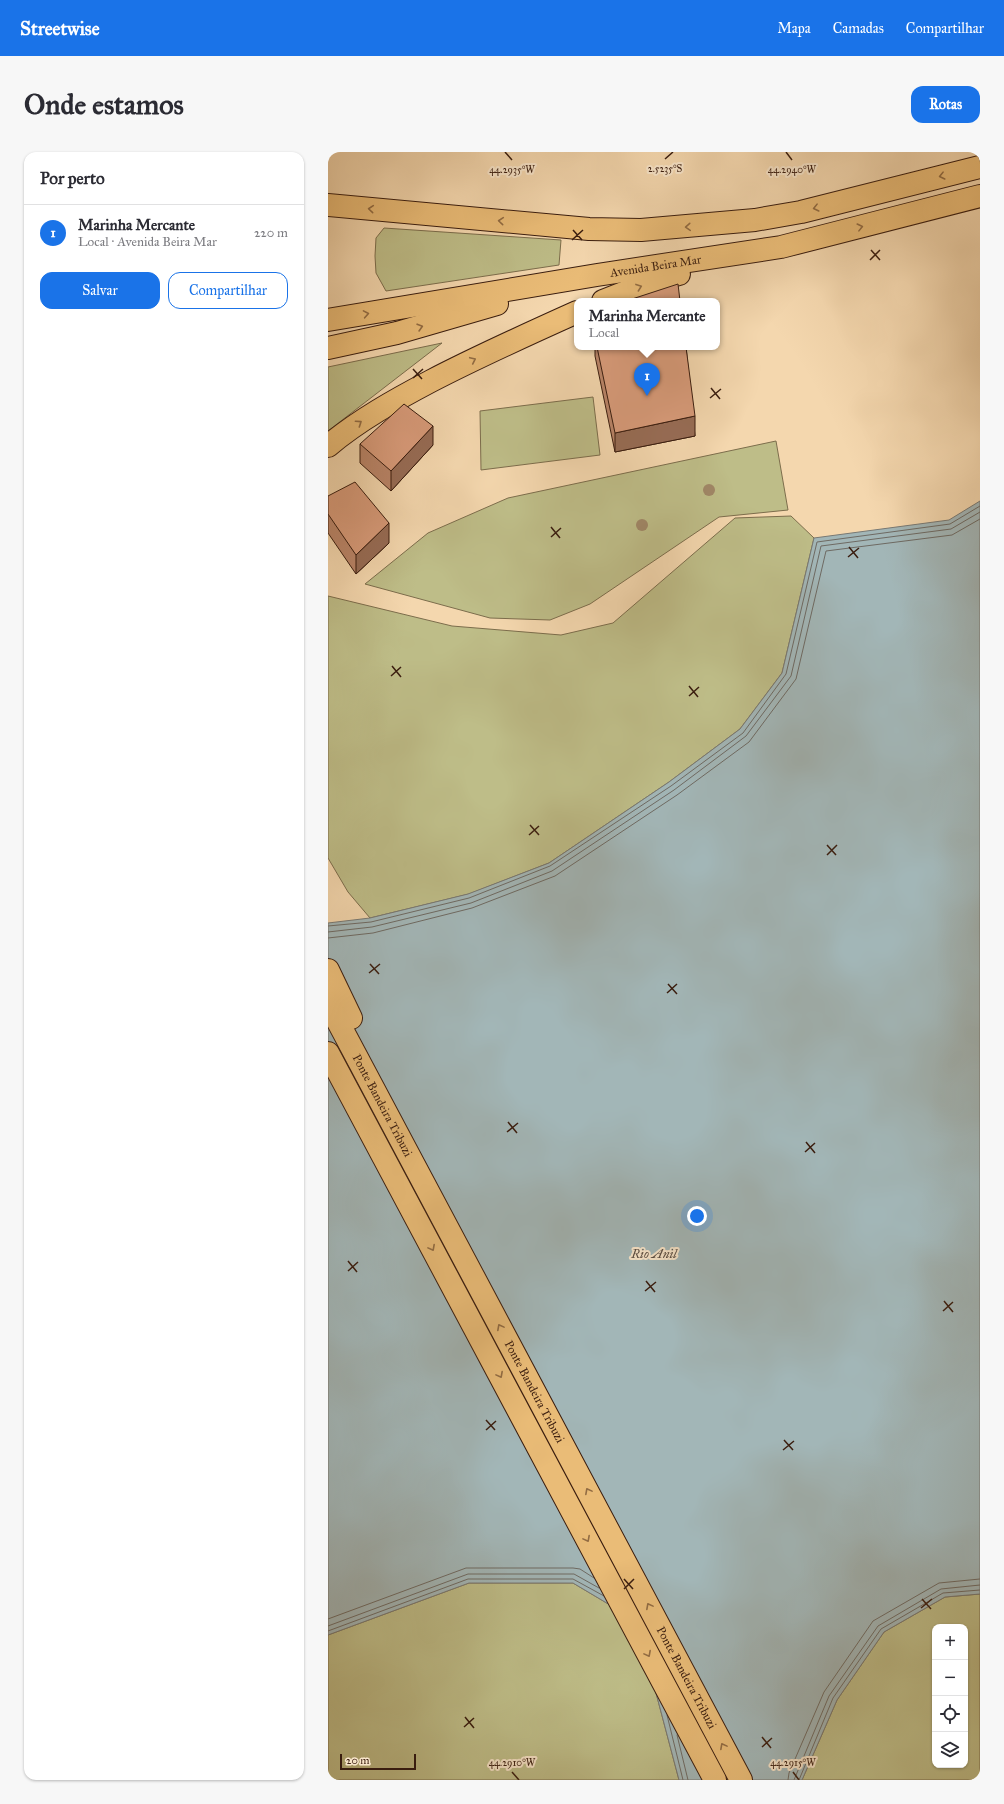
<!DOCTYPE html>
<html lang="pt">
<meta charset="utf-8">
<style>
:root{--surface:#fff;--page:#f7f7f7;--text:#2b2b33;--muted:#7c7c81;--line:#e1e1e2;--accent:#1a73e8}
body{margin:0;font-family:"IM FELL Great Primer",serif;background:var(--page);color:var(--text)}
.controls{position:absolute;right:12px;bottom:12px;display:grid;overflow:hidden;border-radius:8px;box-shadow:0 1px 3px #0004}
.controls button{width:36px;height:36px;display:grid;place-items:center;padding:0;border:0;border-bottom:1px solid var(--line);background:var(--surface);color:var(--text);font:20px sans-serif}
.scale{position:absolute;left:12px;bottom:10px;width:76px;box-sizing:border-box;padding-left:4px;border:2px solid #3a1d0f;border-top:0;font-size:11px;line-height:14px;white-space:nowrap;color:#3a1d0f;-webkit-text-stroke:3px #f8e5ca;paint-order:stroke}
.you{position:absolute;left:369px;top:1064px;width:14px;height:14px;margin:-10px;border:3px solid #fff;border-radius:50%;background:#1a73e8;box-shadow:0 0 0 6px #1a73e833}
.badge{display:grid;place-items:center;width:26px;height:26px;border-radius:50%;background:var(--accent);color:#fff;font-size:13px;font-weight:700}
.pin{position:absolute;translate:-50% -33px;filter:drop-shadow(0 1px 2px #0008)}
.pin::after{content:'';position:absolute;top:21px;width:14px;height:12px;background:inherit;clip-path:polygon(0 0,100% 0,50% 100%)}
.popup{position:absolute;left:246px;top:146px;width:146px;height:52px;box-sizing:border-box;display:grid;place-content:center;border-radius:8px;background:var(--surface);filter:drop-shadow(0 1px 3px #0005);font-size:13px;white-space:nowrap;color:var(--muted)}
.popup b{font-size:15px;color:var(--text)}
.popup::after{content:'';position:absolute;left:50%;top:100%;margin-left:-8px;border:8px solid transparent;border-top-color:var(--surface)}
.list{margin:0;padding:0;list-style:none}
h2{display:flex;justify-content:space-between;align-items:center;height:52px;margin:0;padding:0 16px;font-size:17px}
h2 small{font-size:13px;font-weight:400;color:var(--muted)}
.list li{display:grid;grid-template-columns:26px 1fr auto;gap:12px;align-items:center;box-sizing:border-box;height:56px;padding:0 16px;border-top:1px solid var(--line)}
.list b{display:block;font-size:15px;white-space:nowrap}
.list p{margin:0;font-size:13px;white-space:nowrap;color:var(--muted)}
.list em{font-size:13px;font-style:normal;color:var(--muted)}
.actions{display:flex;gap:8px;padding:12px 16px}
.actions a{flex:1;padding:9px 0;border:1px solid var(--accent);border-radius:12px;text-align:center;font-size:14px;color:var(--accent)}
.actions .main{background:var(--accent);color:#fff}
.icon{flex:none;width:22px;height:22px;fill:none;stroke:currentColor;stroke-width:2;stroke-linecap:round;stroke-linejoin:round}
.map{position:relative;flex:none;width:652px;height:1628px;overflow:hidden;border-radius:12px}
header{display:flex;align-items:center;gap:24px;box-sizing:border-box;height:56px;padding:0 20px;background:var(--accent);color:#fff}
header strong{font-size:19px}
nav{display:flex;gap:22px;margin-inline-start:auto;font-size:14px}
.intro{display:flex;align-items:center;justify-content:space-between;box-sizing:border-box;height:96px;padding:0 24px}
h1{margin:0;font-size:28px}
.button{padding:10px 18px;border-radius:12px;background:var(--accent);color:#fff;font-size:14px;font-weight:700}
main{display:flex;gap:24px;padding:0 24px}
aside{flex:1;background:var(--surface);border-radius:12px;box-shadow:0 1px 3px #0004}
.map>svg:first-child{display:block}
.green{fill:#bebd88;stroke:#7c6d4c;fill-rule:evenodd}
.water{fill:#a2b6b7;stroke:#787974}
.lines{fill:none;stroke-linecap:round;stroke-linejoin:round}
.shore{stroke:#6e6a63;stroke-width:1}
.primary-casing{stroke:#3a1d0f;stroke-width:24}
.primary{stroke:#eabc77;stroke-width:22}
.tree{fill:#a08767}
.wall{fill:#ba8569;stroke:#3a1d0f}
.shaded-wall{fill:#976c55;stroke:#3a1d0f}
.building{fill:#d89b7a;stroke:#3a1d0f}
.oneway{stroke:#926c43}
.ticks{fill:none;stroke:#3a1d0f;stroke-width:1.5}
.labels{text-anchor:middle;stroke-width:4;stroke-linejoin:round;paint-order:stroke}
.street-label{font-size:12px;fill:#3a1d0f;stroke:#f8e5ca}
.water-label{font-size:13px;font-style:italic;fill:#594b41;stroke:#f8e5ca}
.ticks-label{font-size:10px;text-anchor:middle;fill:#3a1d0f;stroke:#f8e5ca;stroke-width:4;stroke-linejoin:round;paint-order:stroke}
</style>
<header>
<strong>Streetwise</strong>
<nav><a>Mapa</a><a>Camadas</a><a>Compartilhar</a></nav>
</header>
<div class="intro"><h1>Onde estamos</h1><a class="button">Rotas</a></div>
<main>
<aside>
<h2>Por perto<small></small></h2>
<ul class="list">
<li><span class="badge">1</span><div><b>Marinha Mercante</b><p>Local · Avenida Beira Mar</p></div><em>220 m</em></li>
</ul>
<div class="actions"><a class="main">Salvar</a><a>Compartilhar</a></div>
</aside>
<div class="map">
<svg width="652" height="1628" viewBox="0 0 652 1628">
<rect width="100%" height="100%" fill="#f4d7ae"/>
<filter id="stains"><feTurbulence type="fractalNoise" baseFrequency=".005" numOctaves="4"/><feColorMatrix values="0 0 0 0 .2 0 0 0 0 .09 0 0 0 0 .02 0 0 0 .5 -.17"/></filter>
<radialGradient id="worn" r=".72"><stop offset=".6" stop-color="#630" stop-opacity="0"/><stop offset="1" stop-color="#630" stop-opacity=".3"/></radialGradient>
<g class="green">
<path d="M 56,76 L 233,88 L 231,113 L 58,139 L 48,121 L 47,104 L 48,86 Z"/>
<path d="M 114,191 L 0,279 L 0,215 Z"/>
<path d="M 265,245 L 272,303 L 153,318 L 152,259 Z"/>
<path d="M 448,289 L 460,358 L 391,365 L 262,452 L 222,468 L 162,466 L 37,432 L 100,381 L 180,346 Z"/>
<path d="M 463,364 L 486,386 L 454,521 L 412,577 L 341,630 L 221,711 L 141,742 L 42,766 L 20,740 L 0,706 L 0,444 L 124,474 L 233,483 L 285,471 L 407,366 Z"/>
<path d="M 141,1431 L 245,1431 L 309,1469 L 351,1628 L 0,1628 L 0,1483 Z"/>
<path d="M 652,1442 L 652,1628 L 474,1628 L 509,1548 L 556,1480 L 617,1445 ZM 607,1475 L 637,1475 L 637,1613 L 607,1613 Z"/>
</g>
<path class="water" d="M 652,349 L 652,1442 L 617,1445 L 556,1480 L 509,1548 L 474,1628 L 351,1628 L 309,1469 L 245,1431 L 141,1431 L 0,1483 L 0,771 L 42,766 L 140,742 L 221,711 L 341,630 L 412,577 L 454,521 L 486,386 L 621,368 Z"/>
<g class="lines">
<g class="shore">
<path d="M 0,774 L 43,770 L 141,746 L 222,714 L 343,634 L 415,581 L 458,522 L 489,390 L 622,372 L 652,354"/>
<path d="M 0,780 L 44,775 L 143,751 L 224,719 L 346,638 L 418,584 L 463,524 L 493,394 L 623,377 L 652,360"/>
<path d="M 0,786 L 45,781 L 144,756 L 227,724 L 349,643 L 421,590 L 468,527 L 498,399 L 624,383 L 652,367"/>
<path d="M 0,1467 L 138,1416 L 245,1416 L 252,1417 L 266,1426"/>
<path d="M 0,1474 L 140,1422 L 246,1422 L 271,1436"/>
<path d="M 0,1479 L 140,1427 L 245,1427 L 276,1444"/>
<path d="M 339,1563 L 355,1628"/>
<path d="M 349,1583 L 360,1628"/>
<path d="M 460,1628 L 461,1621 L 496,1540 L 545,1469 L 611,1431 L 652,1427"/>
<path d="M 466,1628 L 501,1544 L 550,1474 L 613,1437 L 652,1433"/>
<path d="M 471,1628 L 505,1546 L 553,1477 L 615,1441 L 652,1438"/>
</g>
<g class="primary-casing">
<g id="primary">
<path d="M 0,53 L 261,77 L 313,78 L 427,68 L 473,60 L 652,15"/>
<path d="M 275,149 L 326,129 L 351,122"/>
<path id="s1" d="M 0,168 L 269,123 L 453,95 L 652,44"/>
<path d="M 0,196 L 69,181 L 169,152"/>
<path d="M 0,294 C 31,268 67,248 103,229 C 151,204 200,182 249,160"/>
<path d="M 0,818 L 23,866"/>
<path id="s2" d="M 0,851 L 413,1628"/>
<path d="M 0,901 L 387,1628"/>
</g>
</g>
<use href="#primary" class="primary"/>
</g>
<g class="tree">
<circle cx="381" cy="338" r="6"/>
<circle cx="314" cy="373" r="6"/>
</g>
<g class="wall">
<path d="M 267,195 L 358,195 L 367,284 L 287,300 L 267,204 Z"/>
<path d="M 32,292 L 105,293 L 63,339 L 32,311 Z"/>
<path d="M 0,344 L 61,391 L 28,422 L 0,381 Z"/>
</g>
<g class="shaded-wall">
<path d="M 367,264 L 367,284 L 287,300 L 287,281 Z"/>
<path d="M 105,274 L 105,293 L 63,339 L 63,319 Z"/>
<path d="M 61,371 L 61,391 L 28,422 L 28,403 Z"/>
</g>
<g class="building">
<path d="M 350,132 L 352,149 L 298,149 Z"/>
<path d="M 269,195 L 358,195 L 367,264 L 287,281 Z"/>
<path d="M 76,252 L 105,274 L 63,319 L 32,292 Z"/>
<path d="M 27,330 L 61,371 L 28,403 L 0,362 L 0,344 Z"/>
</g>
<defs><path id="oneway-chevron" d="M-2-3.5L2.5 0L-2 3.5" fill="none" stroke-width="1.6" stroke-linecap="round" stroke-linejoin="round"/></defs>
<g class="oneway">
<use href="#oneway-chevron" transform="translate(614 24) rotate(166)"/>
<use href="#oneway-chevron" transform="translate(488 56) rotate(166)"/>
<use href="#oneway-chevron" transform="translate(43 57) rotate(-175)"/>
<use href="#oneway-chevron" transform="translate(173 69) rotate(-175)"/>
<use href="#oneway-chevron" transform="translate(360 75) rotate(176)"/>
<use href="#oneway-chevron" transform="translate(532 75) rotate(-14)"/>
<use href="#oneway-chevron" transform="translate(311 135) rotate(-20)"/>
<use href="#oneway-chevron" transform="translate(38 162) rotate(-10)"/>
<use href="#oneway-chevron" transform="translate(92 175) rotate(-16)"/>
<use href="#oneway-chevron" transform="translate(145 208) rotate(-25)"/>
<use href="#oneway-chevron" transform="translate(31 271) rotate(-34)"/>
<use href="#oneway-chevron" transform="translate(104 1096) rotate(62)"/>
<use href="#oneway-chevron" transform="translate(172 1175) rotate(-118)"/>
<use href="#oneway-chevron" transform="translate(172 1223) rotate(62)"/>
<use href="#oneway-chevron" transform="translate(260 1339) rotate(-118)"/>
<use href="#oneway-chevron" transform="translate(259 1387) rotate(62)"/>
<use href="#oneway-chevron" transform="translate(321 1454) rotate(-118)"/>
<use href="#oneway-chevron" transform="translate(320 1502) rotate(62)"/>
<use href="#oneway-chevron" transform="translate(395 1594) rotate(-118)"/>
</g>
<path class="ticks" d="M 177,0 L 184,8M 458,0 L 464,8M 337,7 L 345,0M 245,78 L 254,88M 244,88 L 255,78M 543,98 L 552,108M 542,108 L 552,98M 85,217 L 94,227M 85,226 L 95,217M 383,236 L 392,247M 382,246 L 393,237M 223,375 L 232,386M 223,385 L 233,376M 521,395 L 530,406M 520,405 L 531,396M 64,514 L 73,525M 63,524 L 73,515M 361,534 L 370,545M 361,544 L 371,535M 202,673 L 211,683M 201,683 L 211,674M 499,693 L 508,703M 499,703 L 509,693M 42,812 L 51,822M 41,821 L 52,812M 340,832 L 349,842M 339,841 L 349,832M 180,970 L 189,981M 179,980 L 190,971M 478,990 L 487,1001M 477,1000 L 487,991M 20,1109 L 29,1120M 20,1119 L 30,1110M 318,1129 L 327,1140M 317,1139 L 328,1130M 616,1149 L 625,1160M 615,1159 L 625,1150M 158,1268 L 167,1278M 158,1278 L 168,1269M 456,1288 L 465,1298M 455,1298 L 466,1289M 296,1427 L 305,1437M 296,1437 L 306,1427M 594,1447 L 603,1457M 593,1456 L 604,1447M 137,1565 L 146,1576M 136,1575 L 146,1566M 434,1585 L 443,1596M 434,1595 L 444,1586M 184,1620 L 191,1628M 465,1620 L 471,1628"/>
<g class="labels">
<g class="street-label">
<text dy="4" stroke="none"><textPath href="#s1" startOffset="332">Avenida Beira Mar</textPath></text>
<text dy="4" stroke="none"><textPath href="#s2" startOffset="116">Ponte Bandeira Tribuzi</textPath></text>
<text dy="4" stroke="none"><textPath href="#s2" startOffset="440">Ponte Bandeira Tribuzi</textPath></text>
<text dy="4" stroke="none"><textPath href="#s2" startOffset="764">Ponte Bandeira Tribuzi</textPath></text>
</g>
<g class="water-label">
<text x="326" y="1106">Rio Anil</text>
</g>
</g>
<g class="ticks-label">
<text x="337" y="20">2.5235°S</text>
<text x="184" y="21">44.2935°W</text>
<text x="464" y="21">44.2940°W</text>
<text x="184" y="1614">44.2910°W</text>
<text x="465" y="1614">44.2915°W</text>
</g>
<rect width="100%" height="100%" filter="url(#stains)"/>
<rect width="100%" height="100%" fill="url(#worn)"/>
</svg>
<div class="controls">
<button>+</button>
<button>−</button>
<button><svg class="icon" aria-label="locate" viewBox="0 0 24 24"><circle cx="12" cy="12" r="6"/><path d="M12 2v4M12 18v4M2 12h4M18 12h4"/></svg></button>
<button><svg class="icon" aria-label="layers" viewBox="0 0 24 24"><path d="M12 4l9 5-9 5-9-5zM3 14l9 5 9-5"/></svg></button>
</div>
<div class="scale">20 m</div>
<div class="you"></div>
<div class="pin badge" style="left:319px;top:244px">1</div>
<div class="popup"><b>Marinha Mercante</b>Local</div>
</div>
</main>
